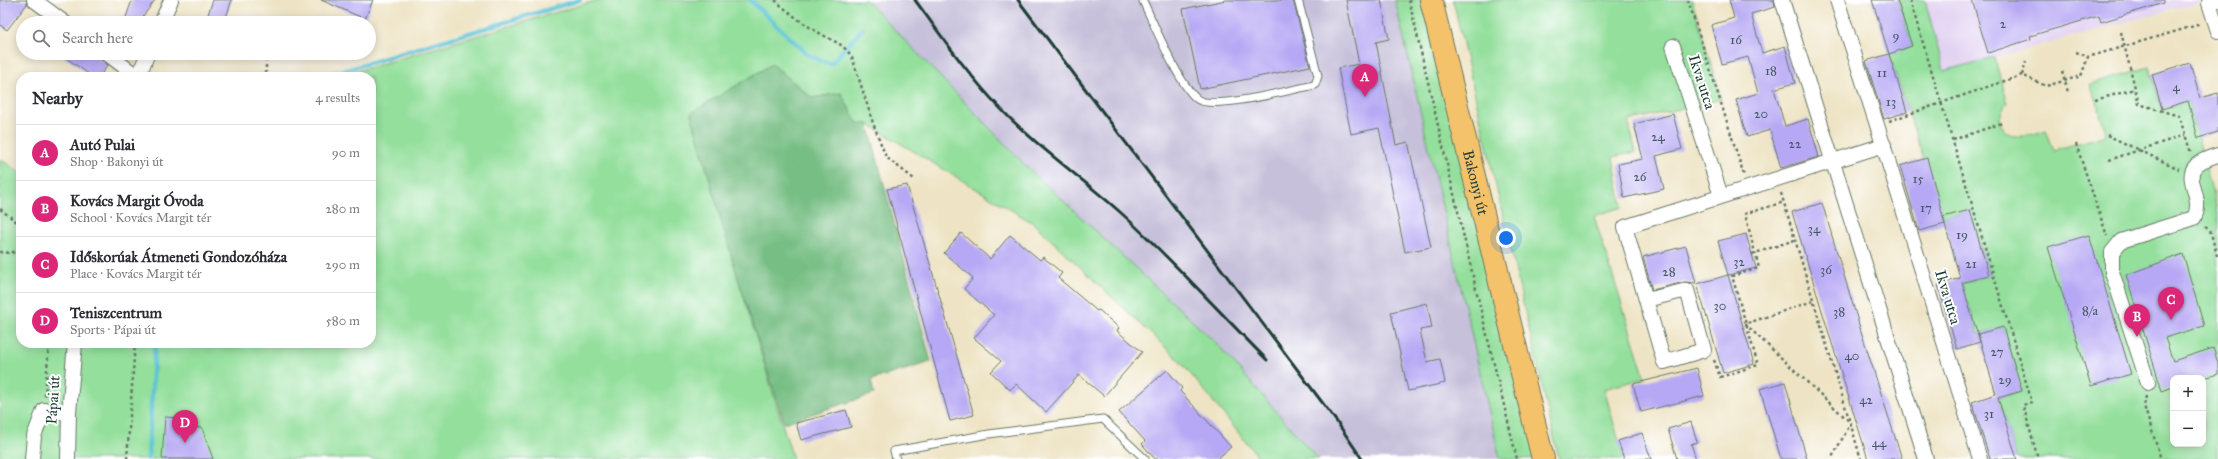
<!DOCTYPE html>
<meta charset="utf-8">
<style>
:root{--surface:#fff;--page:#f2f2f3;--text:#2b2b33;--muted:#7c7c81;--line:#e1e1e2;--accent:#db2777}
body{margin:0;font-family:"IM FELL Great Primer",serif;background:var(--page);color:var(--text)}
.controls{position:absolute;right:12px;bottom:12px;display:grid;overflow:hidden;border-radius:8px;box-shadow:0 2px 10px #0003}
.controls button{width:36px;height:36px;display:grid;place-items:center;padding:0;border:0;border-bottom:1px solid var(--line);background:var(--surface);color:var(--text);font:20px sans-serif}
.you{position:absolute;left:1506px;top:238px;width:14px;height:14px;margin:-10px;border:3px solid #fff;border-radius:50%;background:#1a73e8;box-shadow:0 0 0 6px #1a73e833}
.badge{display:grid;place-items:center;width:26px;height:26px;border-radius:50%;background:var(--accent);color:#fff;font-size:13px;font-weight:700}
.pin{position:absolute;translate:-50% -33px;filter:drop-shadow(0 1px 2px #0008)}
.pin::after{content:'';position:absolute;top:21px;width:14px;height:12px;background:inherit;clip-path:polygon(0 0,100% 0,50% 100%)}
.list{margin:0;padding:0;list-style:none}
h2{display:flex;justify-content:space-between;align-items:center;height:52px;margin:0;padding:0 16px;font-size:17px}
h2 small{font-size:13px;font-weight:400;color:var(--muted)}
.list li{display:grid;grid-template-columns:26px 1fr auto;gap:12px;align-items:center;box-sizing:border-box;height:56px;padding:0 16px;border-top:1px solid var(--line)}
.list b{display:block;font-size:15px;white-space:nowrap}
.list p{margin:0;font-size:13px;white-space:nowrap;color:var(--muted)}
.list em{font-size:13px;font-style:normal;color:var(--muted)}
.icon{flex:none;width:22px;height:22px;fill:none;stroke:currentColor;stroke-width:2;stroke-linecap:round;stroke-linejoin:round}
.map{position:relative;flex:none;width:2218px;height:459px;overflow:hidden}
.search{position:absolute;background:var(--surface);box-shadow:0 2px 10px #0003;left:16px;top:16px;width:360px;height:44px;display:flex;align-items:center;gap:10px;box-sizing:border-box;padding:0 14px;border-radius:22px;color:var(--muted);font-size:15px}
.panel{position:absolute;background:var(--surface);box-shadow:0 2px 10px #0003;left:16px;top:72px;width:360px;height:276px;border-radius:16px}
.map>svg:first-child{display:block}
.built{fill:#e3d3f2}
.industrial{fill:#c6c0da}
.green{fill:#93df9b;stroke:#598e68;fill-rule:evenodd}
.forest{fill:#76be83;stroke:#4a7e5c}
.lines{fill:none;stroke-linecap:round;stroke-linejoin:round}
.stream{stroke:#5ac3d7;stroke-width:4.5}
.building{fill:#b6a8f4}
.service-casing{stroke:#677767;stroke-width:9}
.minor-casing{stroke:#677767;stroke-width:16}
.primary-casing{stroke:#677767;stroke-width:24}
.path{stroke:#677767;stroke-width:2.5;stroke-dasharray:3 3;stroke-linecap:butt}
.service{stroke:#fff;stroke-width:7}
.minor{stroke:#fff;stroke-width:14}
.primary{stroke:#f3c26a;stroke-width:22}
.rail{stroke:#1f3d34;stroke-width:3}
.labels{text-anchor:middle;stroke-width:4;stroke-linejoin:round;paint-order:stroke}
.number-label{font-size:13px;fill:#455864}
.street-label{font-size:15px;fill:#1f3d34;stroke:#fff}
</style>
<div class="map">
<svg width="2218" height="459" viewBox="0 0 2218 459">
<rect width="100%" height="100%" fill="#fff"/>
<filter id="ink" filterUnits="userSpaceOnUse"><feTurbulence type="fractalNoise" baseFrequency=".025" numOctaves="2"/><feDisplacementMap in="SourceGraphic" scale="8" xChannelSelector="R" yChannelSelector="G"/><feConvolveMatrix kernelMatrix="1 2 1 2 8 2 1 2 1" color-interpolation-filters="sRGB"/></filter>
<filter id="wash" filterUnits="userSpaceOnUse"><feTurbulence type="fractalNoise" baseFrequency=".012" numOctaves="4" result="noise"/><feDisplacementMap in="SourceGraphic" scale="16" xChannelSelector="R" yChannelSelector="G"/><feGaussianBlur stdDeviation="0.9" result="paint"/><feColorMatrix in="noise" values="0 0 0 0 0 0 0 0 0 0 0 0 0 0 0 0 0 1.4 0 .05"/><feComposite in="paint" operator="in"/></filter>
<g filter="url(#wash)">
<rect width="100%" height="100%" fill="#eee4c5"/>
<path class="built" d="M 1925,0 L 2207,0 L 1944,71 Z"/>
<path class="industrial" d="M 866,0 L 1395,0 L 1500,459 L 1318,459 L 1216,343 L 1029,169 Z"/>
<g class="green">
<path d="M 598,0 L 866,0 L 1029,169 L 1216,343 L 1318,459 L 1260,459 L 1179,360 L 1033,223 L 868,124 L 857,123 L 841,93 L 812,98 L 772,64 L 691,114 L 734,265 L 793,459 L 0,459 L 0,159 L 21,173 L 21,343 L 371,343 L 371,77 L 337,77 Z"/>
<path d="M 1395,0 L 1428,0 L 1542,459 L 1500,459 Z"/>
<path d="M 1453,0 L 1692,0 L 1721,99 L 1628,121 L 1636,152 L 1613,157 L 1622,207 L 1594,216 L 1645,378 L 1604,389 L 1624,459 L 1559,459 Z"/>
<path d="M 1898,0 L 1925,0 L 1944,71 L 1994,57 L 2008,103 C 1998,112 1996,129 2012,135 C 2022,139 2036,133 2046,130 L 2054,150 L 2107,135 L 2090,84 L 2149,67 L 2162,109 L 2188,101 L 2218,213 L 2218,459 L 2017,459 L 1998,398 L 2022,391 L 2003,327 L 1978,334 L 1962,283 L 1989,275 L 1970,210 L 1943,217 L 1889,54 L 1912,46 ZM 2173,378 L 2203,378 L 2203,444 L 2173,444 Z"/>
</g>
<path class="forest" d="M 772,64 L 812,98 L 841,93 L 857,123 L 868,124 L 931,362 L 871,380 L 874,394 L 784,423 L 734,265 L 691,113 Z"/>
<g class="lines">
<g class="stream">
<path d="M 750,0 L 808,55 L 831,64 L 863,28"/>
<path d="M 322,77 L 580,0"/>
<path d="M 148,459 L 155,343"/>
</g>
</g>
<g id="blocks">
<g class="building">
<path d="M 0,0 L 26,0 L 27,4 L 7,30 L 0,25 Z"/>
<path d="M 132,0 L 155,0 L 138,23 L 124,23 Z"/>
<path d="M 213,0 L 232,0 L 224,23 L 205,23 Z"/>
<path d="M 321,0 L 373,0 L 365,19 Z"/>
<path d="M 1226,0 L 1293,0 L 1310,66 L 1200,89 L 1183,9 Z"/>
<path d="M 1346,0 L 1381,0 L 1389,39 L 1376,42 L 1396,145 L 1408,142 L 1431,247 L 1405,252 L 1379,128 L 1351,134 L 1338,68 L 1359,64 Z"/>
<path d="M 1729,0 L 1774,0 L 1775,7 L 1751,14 L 1762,53 L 1785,46 L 1795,83 L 1774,89 L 1785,126 L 1808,119 L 1819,157 L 1781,168 L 1770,130 L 1747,137 L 1736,100 L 1758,93 L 1748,57 L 1722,64 L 1711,25 L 1734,18 Z"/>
<path d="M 1872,0 L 1897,0 L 1912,46 L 1889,54 Z"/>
<path d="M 1972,0 L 2164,0 L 2164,3 L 2101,22 L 2099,16 L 2030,36 L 2031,39 L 1988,53 Z"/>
<path d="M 59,53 L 93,53 L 108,65 L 99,77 L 93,77 Z"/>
<path d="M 1889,54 L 1907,112 L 1884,119 L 1866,61 Z"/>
<path d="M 2190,63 L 2200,98 L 2218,93 L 2218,132 L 2198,138 L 2188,101 L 2162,109 L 2152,74 Z"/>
<path d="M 1673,114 L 1682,149 L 1656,156 L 1664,189 L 1624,198 L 1618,164 L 1643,159 L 1634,124 Z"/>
<path d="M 1927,158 L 1945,224 L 1919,231 L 1900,166 Z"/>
<path d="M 907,185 L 974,415 L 950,421 L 887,189 Z"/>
<path d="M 1822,203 L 1860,328 L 1902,459 L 1868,459 L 1830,337 L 1792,212 Z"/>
<path d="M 1970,210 L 1989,275 L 1962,283 L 1980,342 L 1957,349 L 1938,285 L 1960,278 L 1943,217 Z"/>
<path d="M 961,233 L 990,259 L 1010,235 L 1040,260 L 1043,257 L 1062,273 L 1058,278 L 1097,311 L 1099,310 L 1119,328 L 1117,331 L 1142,352 L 1104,396 L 1079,375 L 1046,412 L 1016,384 L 1010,390 L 991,372 L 1001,361 L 974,338 L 994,315 L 964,289 L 973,278 L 944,253 Z"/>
<path d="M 1746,234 L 1756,268 L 1728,275 L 1718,241 Z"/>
<path d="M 2089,235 L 2131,374 L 2091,386 L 2048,247 Z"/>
<path d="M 1686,246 L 1696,283 L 1685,282 L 1652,290 L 1643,257 Z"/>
<path d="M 2183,254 L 2204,326 L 2165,338 L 2173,361 L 2213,348 L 2218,363 L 2218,374 L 2204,378 L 2173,378 L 2173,387 L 2162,391 L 2126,275 Z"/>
<path d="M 1728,275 L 1754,364 L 1723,373 L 1697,284 Z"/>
<path d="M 1427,303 L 1432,328 L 1420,330 L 1427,362 L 1440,359 L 1445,383 L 1408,391 L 1391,312 Z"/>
<path d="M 2003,327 L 2022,391 L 1998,398 L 2017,459 L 1990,459 L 1972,402 L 1996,394 L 1978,334 Z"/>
<path d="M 1697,368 L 1704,396 L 1641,412 L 1633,384 Z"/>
<path d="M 1167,370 L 1182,388 L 1180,391 L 1231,447 L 1217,459 L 1155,459 L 1142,444 L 1145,441 L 1119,412 Z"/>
<path d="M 1785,382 L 1807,459 L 1781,459 L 1760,389 Z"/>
<path d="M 846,410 L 851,427 L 801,440 L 796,423 Z"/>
<path d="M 165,417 L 180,418 L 180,426 L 202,428 L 213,459 L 162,459 Z"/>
<path d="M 1691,422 L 1697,442 L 1691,444 L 1696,459 L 1677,459 L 1668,429 Z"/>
<path d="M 1642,433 L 1651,459 L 1624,459 L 1618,441 Z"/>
</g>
</g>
</g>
<g filter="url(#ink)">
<use href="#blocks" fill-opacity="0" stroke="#677767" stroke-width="1"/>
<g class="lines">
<g class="service-casing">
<g id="service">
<path d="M 1143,1 C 1154,24 1179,85 1197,99 C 1213,111 1293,89 1315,85 L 1318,76 L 1298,0"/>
<path d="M 896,459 L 894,451 L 989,434 L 1103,419 L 1145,459"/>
</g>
</g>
<g class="minor-casing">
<g id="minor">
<path d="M 34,0 L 65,23"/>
<path d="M 1782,0 L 1926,459"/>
<path d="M 1837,0 L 1877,125 L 1980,459"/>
<path d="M 2218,0 L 2209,3 L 2218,31"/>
<path d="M 161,23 L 171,0"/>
<path d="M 1673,46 L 1721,196"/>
<path d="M 106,53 L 138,77"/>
<path d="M 138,77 L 148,53"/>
<path d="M 1646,300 L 1687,290 L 1704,350 L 1664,362 L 1625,227 L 1884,145"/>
<path d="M 2148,383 L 2112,272 L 2112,252 L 2121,241 L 2194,218 C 2208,191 2167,169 2218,155"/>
<path d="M 32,459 L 34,436 L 44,410 L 69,413"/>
<path d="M 68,459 L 69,413 L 75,343"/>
</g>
</g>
<g class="primary-casing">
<g id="primary">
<path id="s1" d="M 1431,0 L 1543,459"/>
</g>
</g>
<g class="path">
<path d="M 775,0 C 789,13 806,26 823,35 C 838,44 841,42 852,57 L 873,123 L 886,157 L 914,179"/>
<path d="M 1409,0 L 1479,302 L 1517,459"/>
<path d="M 1688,0 L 1744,175"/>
<path d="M 1910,0 L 2032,402 L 2023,405 L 2038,459"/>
<path d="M 2121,32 L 2139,104 L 2179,116 L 2191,153"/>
<path d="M 2076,52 L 2088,57"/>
<path d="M 2062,71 L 2068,92"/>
<path d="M 2022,75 L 2026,62"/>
<path d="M 253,77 L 266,72 L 266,61"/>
<path d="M 2095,100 L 2135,89"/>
<path d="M 1889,121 L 2022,75 L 2046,86 L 2081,76 L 2088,57 L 2201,24"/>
<path d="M 2107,135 L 2179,169"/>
<path d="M 1953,140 L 2002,123"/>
<path d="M 2076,144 L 2107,236"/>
<path d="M 2109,160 L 2185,135"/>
<path d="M 1781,193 L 1861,459"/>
<path d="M 0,209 L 21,225"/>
<path d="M 2205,227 L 2210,230 L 2218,259"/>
<path d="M 0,252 L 12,253 L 21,246"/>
<path d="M 1752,254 L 1795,240"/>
<path d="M 1813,301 L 1745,324 L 1851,423 L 1831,459"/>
<path d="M 1714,360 L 1720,377 L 1758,365 L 1732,276 L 1759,268 L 1745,214 L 1784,202"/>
<path d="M 45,396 L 49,343"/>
<path d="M 2146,396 L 2144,406 L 2161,459"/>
<path d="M 127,459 L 135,343"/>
</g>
<use href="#service" class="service"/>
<use href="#minor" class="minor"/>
<use href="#primary" class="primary"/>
<g class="rail">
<path d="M 915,0 C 942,37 969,76 1001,109 C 1037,147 1081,177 1120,212 C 1171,258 1218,311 1267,360"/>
<path d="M 1018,0 L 1337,422 L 1362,459"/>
</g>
</g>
</g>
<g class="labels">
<g class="number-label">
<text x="2003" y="28">2</text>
<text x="1896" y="40">9</text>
<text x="1736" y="44">16</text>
<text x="1771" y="75">18</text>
<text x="1882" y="77">11</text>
<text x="2176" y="91">4</text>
<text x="1891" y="106">13</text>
<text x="1761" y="118">20</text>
<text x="1658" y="141">24</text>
<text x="1795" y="148">22</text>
<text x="1640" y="181">26</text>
<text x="1918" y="183">15</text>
<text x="1926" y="212">17</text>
<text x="1814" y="233">34</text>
<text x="1962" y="239">19</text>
<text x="1739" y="266">32</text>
<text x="1971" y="268">21</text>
<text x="1826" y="274">36</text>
<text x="1669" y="276">28</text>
<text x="1720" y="310">30</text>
<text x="2090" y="315">8/a</text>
<text x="1839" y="316">38</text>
<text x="1997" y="356">27</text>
<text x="1852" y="360">40</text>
<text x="2005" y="384">29</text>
<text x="1866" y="404">42</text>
<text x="1989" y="418">31</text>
<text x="1879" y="447">44</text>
</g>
<g class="street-label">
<text transform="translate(1702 82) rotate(72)" y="5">Ikva utca</text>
<text dy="5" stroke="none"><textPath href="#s1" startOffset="188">Bakonyi út</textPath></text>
<text transform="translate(1948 297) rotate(73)" y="5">Ikva utca</text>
<text transform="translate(53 400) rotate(-86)" y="5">Pápai út</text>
</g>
</g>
</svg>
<div class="controls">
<button>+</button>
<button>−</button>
</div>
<div class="you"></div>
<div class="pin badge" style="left:1365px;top:97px">A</div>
<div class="pin badge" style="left:2137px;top:337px">B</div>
<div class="pin badge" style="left:2171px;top:320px">C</div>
<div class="pin badge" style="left:185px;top:443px">D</div>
<div class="search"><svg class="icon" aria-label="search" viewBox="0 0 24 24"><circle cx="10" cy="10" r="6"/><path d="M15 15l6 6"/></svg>Search here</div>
<section class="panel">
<h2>Nearby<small>4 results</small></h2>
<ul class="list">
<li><span class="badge">A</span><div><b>Autó Pulai</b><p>Shop · Bakonyi út</p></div><em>90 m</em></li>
<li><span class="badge">B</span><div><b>Kovács Margit Óvoda</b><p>School · Kovács Margit tér</p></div><em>280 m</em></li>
<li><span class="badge">C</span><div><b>Időskorúak Átmeneti Gondozóháza</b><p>Place · Kovács Margit tér</p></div><em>290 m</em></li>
<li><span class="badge">D</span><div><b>Teniszcentrum</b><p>Sports · Pápai út</p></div><em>580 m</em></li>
</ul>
</section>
</div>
